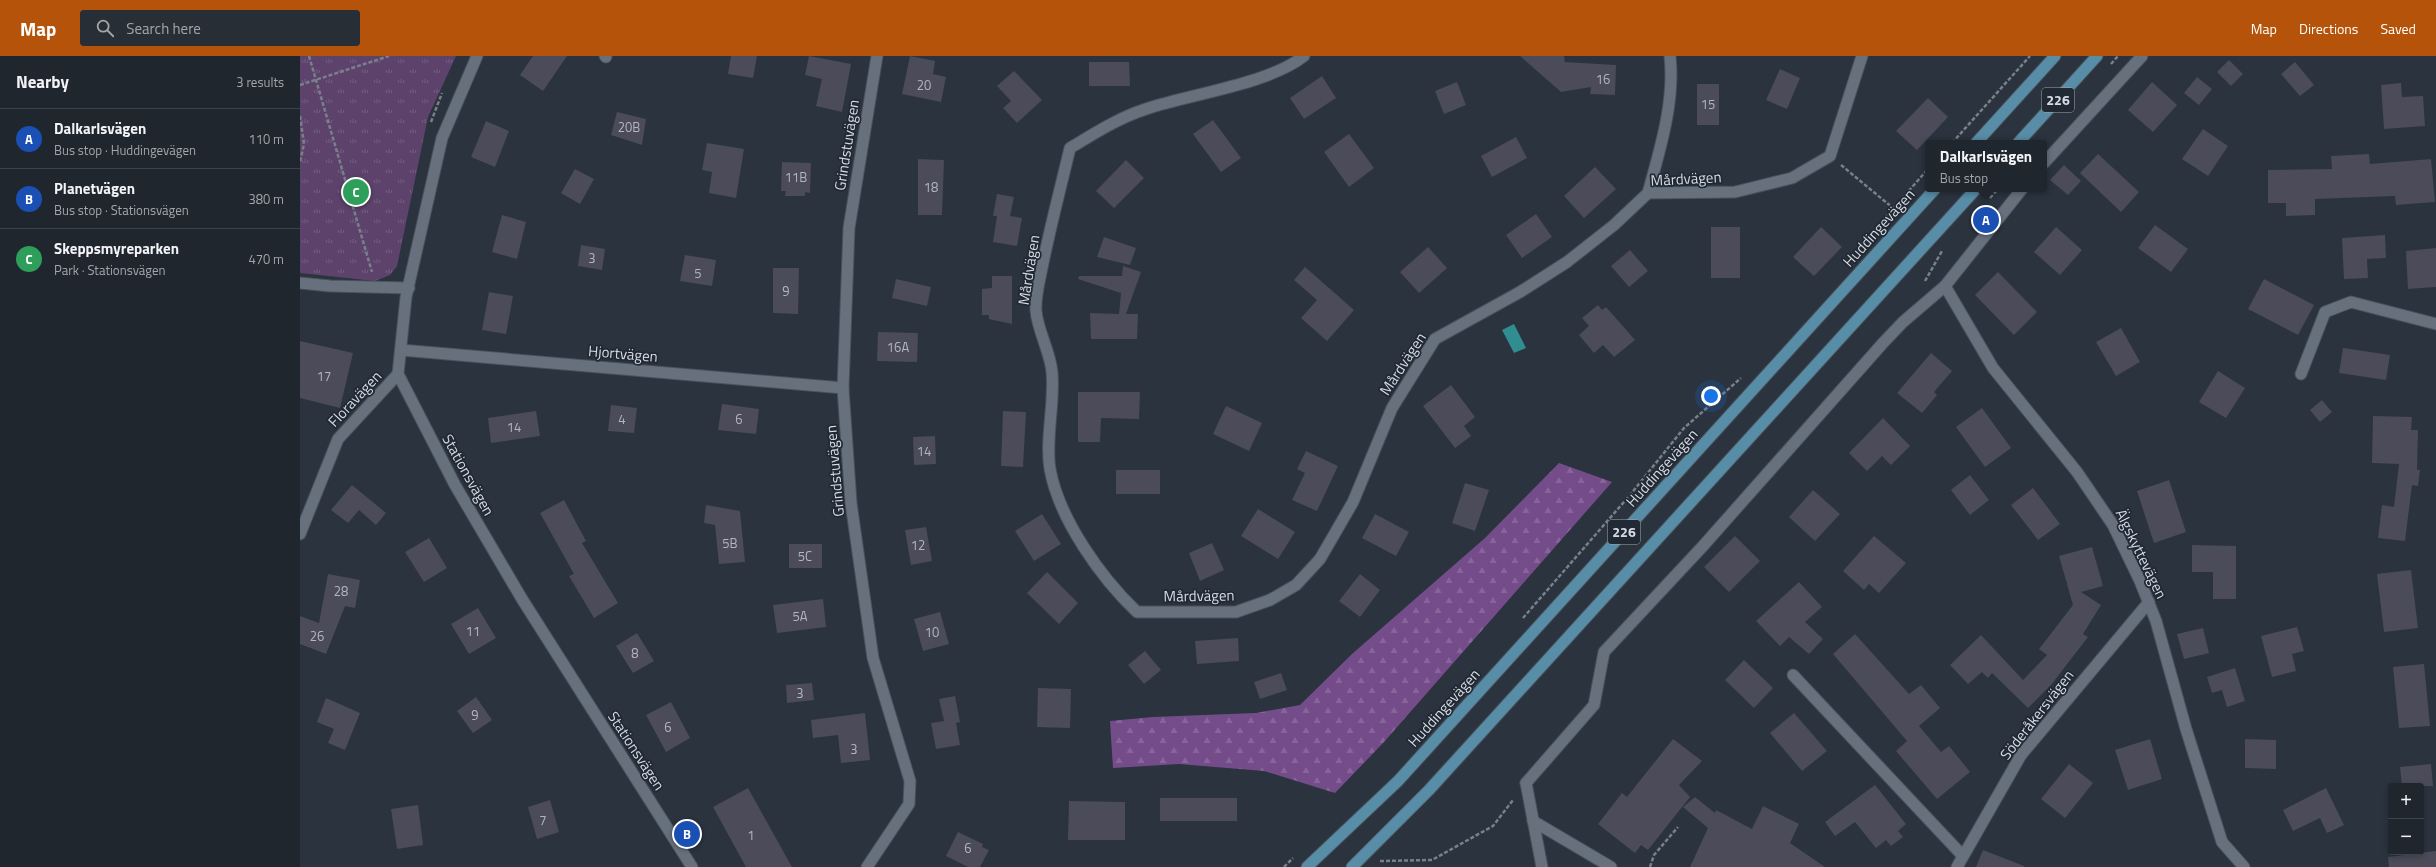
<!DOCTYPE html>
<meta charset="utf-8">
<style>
:root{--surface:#20262e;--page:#282e36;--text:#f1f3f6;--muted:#a2a5aa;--line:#3d434a;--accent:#b45309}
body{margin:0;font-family:"Titillium Web",sans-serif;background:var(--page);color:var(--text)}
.controls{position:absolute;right:12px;bottom:12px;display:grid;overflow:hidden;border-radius:4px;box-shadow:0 2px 6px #0003}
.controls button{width:36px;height:36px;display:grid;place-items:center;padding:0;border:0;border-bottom:1px solid var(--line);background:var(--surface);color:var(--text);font:20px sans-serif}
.you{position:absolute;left:1411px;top:340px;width:14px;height:14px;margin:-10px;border:3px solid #fff;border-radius:50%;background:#1a73e8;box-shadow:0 0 0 6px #1a73e833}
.badge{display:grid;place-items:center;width:26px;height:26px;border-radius:50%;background:var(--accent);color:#fff;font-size:13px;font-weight:700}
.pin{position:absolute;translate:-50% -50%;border:2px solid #fff;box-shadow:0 1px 4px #0006}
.popup{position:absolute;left:1625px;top:84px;width:122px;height:52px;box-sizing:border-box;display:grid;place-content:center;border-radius:4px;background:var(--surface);filter:drop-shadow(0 1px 3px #0005);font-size:13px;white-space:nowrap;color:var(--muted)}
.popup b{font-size:15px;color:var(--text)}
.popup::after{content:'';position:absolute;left:50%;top:100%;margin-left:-8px;border:8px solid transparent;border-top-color:var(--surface)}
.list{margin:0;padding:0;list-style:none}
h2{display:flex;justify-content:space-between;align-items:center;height:52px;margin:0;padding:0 16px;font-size:17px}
h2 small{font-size:13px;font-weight:400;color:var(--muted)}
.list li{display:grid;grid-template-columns:26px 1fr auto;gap:12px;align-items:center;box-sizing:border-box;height:60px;padding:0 16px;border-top:1px solid var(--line)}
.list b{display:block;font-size:15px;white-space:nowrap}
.list p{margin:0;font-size:13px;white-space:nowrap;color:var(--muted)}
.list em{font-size:13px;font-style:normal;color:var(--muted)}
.icon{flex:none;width:22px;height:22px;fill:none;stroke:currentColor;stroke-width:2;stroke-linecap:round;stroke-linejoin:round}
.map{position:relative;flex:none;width:2136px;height:811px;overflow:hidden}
header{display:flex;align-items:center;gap:24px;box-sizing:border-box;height:56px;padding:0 20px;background:var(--accent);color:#fff}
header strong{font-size:19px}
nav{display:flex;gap:22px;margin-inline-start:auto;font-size:14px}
.search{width:280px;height:36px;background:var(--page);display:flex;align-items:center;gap:10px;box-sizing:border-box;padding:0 14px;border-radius:4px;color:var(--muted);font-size:15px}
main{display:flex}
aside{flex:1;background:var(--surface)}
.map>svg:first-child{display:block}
.forest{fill:url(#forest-firs)}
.park{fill:url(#park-tufts)}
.water{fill:#318d90}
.building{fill:#4b4b59}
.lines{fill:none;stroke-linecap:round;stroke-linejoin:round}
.service-casing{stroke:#4a515a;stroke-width:13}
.minor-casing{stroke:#4a515a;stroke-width:13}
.tertiary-casing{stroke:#4a515a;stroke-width:13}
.primary-casing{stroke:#4a515a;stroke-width:13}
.path{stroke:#798089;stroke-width:2.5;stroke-dasharray:4 2;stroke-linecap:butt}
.service{stroke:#67717e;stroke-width:11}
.minor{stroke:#67717e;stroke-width:11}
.tertiary{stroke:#67717e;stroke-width:11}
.primary{stroke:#588da7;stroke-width:11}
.labels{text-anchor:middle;stroke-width:3.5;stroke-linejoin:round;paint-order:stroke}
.number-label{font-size:13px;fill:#b3b7c0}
.shield{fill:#212934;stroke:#a0a6ae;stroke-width:1}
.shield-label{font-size:14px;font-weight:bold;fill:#d6dbe3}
.street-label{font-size:15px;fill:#d6dbe3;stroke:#212934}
</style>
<header>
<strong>Map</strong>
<div class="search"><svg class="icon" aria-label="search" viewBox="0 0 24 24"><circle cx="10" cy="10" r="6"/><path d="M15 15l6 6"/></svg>Search here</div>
<nav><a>Map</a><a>Directions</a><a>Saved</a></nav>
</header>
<main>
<aside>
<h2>Nearby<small>3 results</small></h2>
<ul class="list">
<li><span class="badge" style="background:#1a4fb4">A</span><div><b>Dalkarlsvägen</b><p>Bus stop · Huddingevägen</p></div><em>110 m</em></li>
<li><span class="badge" style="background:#1a4fb4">B</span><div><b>Planetvägen</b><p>Bus stop · Stationsvägen</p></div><em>380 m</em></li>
<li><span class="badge" style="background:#2e9e5b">C</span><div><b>Skeppsmyreparken</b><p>Park · Stationsvägen</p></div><em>470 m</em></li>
</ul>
</aside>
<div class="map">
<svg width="2136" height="811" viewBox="0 0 2136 811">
<defs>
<pattern id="forest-firs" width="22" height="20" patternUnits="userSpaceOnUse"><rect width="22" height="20" fill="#744c8a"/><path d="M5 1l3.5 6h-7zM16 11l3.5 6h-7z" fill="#87659a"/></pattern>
<pattern id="park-tufts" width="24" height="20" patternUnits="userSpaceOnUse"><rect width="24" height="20" fill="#5d436c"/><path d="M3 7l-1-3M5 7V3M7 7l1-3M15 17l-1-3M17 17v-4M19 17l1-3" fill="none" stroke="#745e81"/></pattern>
</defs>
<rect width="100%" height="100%" fill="#2a333e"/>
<path class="forest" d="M 1259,407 L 1312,426 L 1084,686 L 1035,737 L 964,715 L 879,708 L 813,712 L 810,665 L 853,661 L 956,657 L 1000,649 L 1052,598 L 1185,482 Z"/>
<path class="park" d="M 0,0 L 156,0 L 128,61 L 97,210 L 90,219 L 75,225 L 0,217 Z"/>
<path class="water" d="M 1214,268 L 1226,292 L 1214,297 L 1202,274 Z"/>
<g class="building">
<path d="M 233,0 L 267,0 L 243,35 L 220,19 Z"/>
<path d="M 431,0 L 457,0 L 453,22 L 428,18 Z"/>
<path d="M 509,0 L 551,8 L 542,56 L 516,50 L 522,23 L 505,19 Z"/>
<path d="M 610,0 L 635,5 L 633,18 L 646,21 L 641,46 L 602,38 Z"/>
<path d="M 1220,0 L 1264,0 L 1265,6 L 1316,9 L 1315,39 L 1290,38 L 1291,31 L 1261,36 Z"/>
<path d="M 1929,4 L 1943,18 L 1931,30 L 1917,16 Z"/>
<path d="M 789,6 L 829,6 L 830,30 L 789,30 Z"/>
<path d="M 1995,6 L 2014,29 L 2000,40 L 1981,18 Z"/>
<path d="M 1480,13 L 1500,22 L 1487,53 L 1466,44 Z"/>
<path d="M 714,15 L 742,44 L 717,67 L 703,52 L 711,45 L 697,30 Z"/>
<path d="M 1022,20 L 1036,42 L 1004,63 L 990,42 Z"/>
<path d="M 1897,21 L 1912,33 L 1899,49 L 1884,37 Z"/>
<path d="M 1157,26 L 1166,49 L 1144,58 L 1135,35 Z"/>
<path d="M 1852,26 L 1877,49 L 1853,76 L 1828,54 Z"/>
<path d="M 2101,27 L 2102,41 L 2123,40 L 2125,70 L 2084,73 L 2081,29 Z"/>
<rect x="1397" y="28" width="22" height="41"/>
<path d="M 1628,42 L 1648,61 L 1617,94 L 1596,75 Z"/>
<path d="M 317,56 L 346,63 L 342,89 L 311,79 Z"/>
<path d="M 913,64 L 941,102 L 921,116 L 893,78 Z"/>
<path d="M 186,65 L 209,75 L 195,111 L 171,101 Z"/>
<path d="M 1903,73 L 1928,90 L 1908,120 L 1882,103 Z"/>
<path d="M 1049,78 L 1074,112 L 1049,131 L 1024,96 Z"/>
<path d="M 1216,81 L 1227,102 L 1192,121 L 1181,100 Z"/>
<path d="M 407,87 L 444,93 L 436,142 L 409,137 L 412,116 L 402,114 Z"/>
<path d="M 1798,98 L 1839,136 L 1821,156 L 1780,117 Z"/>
<path d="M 2069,98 L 2070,108 L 2131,103 L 2135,146 L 2096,149 L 2095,140 L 2015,143 L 2015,159 L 1986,160 L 1986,147 L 1968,147 L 1968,114 L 2032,113 L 2031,100 Z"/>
<path d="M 618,103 L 644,104 L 642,159 L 618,159 Z"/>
<path d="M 826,104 L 844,122 L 814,152 L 796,135 Z"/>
<path d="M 482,106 L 511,107 L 510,137 L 505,136 L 505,140 L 485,140 L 486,135 L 481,135 Z"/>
<path d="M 1764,109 L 1781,125 L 1768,139 L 1750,124 Z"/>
<path d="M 1295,111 L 1316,133 L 1284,162 L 1264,140 Z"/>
<path d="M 275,113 L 294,123 L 280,148 L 261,137 Z"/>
<path d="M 697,138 L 714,141 L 710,160 L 722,162 L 717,190 L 693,186 L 697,160 L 693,160 Z"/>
<path d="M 1236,158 L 1252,181 L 1222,202 L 1206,179 Z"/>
<path d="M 202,159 L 226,166 L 217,203 L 192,196 Z"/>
<path d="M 1855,169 L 1888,193 L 1871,216 L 1838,192 Z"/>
<rect x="1411" y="171" width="29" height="51"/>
<path d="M 1521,171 L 1542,191 L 1514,220 L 1493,201 Z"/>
<path d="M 1756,171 L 1782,194 L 1760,219 L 1734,196 Z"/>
<path d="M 2085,179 L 2086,202 L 2067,203 L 2068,222 L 2044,223 L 2042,182 Z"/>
<path d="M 804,181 L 836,192 L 830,209 L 797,201 Z"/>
<path d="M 281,189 L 305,193 L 302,214 L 278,210 Z"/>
<path d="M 1128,191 L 1147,212 L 1119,237 L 1100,216 Z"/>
<path d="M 2136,192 L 2136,231 L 2108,233 L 2106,195 Z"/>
<path d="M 1330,194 L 1348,215 L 1329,231 L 1311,210 Z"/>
<path d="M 385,199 L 416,204 L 412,230 L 380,225 Z"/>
<path d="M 823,210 L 841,216 L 826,258 L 838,258 L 837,283 L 791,283 L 790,257 L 819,258 L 821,237 L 778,223 L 779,220 L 822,220 Z"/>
<path d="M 1005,211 L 1054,254 L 1027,285 L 1001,262 L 1017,244 L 994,224 Z"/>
<path d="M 473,212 L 499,212 L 498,258 L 473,257 Z"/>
<path d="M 1698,216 L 1737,256 L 1714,279 L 1675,239 Z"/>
<path d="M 692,220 L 712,220 L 712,268 L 689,263 L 689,259 L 682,259 L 682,233 L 692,232 Z"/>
<path d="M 596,223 L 631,231 L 627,250 L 592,242 Z"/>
<path d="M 1964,223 L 2014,249 L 1998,279 L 1948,253 Z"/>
<path d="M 189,236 L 213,240 L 206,278 L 182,274 Z"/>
<path d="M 1298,249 L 1302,254 L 1306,251 L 1335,284 L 1314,301 L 1303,289 L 1294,297 L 1279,279 L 1289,270 L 1282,262 Z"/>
<path d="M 1821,272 L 1840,306 L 1816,320 L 1796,286 Z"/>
<path d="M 578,276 L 618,277 L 617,306 L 577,305 Z"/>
<path d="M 0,285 L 53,297 L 40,352 L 0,342 Z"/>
<path d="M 2043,292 L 2090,299 L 2086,324 L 2039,317 Z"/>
<path d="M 1631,297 L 1652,315 L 1634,336 L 1637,339 L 1622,357 L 1597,337 Z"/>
<path d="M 1918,315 L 1945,332 L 1926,362 L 1899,346 Z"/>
<path d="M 1151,329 L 1175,361 L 1164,370 L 1171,380 L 1155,392 L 1123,350 Z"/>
<path d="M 778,336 L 840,336 L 839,363 L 801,362 L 800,386 L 778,386 Z"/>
<path d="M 2022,344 L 2032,356 L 2020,366 L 2010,354 Z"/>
<path d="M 422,348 L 459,353 L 456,378 L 418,374 Z"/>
<path d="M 311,349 L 337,352 L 334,377 L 308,375 Z"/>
<path d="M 926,350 L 962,367 L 949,395 L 913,378 Z"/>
<path d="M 1682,352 L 1711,392 L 1685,411 L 1656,371 Z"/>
<path d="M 236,355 L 240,380 L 191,387 L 188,362 Z"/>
<path d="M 703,355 L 726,356 L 723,411 L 701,410 Z"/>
<path d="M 2073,360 L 2112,361 L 2111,374 L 2118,374 L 2117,414 L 2120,414 L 2118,430 L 2112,429 L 2105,485 L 2078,482 L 2082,449 L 2094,451 L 2099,408 L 2072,407 Z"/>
<path d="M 1583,362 L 1610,390 L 1591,409 L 1582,400 L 1567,415 L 1549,397 Z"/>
<path d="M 635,380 L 636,408 L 614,409 L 613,381 Z"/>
<path d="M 1006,395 L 1038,410 L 1017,455 L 992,444 L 1005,417 L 997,413 Z"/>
<rect x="816" y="414" width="44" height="24"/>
<path d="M 1670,419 L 1689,444 L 1670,459 L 1651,434 Z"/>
<path d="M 1869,424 L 1886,476 L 1854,487 L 1837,435 Z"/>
<path d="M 1165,427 L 1189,434 L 1175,475 L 1152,467 Z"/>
<path d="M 52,429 L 86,457 L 76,469 L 59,454 L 48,467 L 31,454 Z"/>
<path d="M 1733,432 L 1760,468 L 1738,484 L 1711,449 Z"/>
<path d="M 1513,434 L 1540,458 L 1515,485 L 1489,461 Z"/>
<path d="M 264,444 L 286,485 L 282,487 L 318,547 L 294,562 L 269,520 L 274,518 L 240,457 Z"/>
<path d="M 406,449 L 440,455 L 445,506 L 419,508 L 415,469 L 404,467 Z"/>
<path d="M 958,453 L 995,476 L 978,503 L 941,480 Z"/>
<path d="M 742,458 L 761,488 L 734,505 L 715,475 Z"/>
<path d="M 1075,458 L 1109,476 L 1096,500 L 1062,482 Z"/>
<path d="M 626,471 L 632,505 L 611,509 L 605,474 Z"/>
<path d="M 1435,480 L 1460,505 L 1429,536 L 1404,511 Z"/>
<path d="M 1574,480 L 1606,507 L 1579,537 L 1569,528 L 1564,534 L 1543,515 Z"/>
<path d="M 129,482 L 147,512 L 124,526 L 105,496 Z"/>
<path d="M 912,487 L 924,514 L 900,525 L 889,497 Z"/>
<rect x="489" y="488" width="33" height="24"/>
<path d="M 1892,489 L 1936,490 L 1936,543 L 1913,543 L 1913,516 L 1892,516 Z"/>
<path d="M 1792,491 L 1803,530 L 1781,536 L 1801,549 L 1783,578 L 1788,581 L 1751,629 L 1728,652 L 1692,617 L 1688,622 L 1682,616 L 1668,628 L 1650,609 L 1681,579 L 1723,624 L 1747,599 L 1739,593 L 1773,549 L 1759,500 Z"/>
<path d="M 2111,514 L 2118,572 L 2084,576 L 2077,518 Z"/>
<path d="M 747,516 L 778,547 L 759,568 L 727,537 Z"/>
<path d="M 28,518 L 60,524 L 55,552 L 45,550 L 26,598 L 0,588 L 0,560 L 19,567 Z"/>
<path d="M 1060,518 L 1080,534 L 1060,561 L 1039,545 Z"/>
<path d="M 1499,526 L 1522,551 L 1505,566 L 1523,583 L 1509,598 L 1489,581 L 1480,590 L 1456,565 Z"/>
<path d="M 523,543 L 526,571 L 477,577 L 473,549 Z"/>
<path d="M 178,552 L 196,582 L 169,598 L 151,568 Z"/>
<path d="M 640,556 L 649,588 L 623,595 L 614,563 Z"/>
<path d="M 1997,571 L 2004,595 L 1992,598 L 1996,615 L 1972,621 L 1961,580 Z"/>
<path d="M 1903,572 L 1909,597 L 1884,603 L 1877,578 Z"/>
<path d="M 337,577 L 354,605 L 333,617 L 316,590 Z"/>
<path d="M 1555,578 L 1609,638 L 1621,629 L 1640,652 L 1619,670 L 1641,696 L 1649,690 L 1670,716 L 1637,743 L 1596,695 L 1607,685 L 1533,598 Z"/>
<path d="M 938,582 L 939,605 L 897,608 L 895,585 Z"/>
<path d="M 845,595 L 861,614 L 844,628 L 828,609 Z"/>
<path d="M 1444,604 L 1473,632 L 1454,652 L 1425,624 Z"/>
<path d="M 2124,608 L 2130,670 L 2099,672 L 2093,611 Z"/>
<path d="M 1935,612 L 1945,645 L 1927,651 L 1922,634 L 1912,637 L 1907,621 Z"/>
<path d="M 981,617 L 987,634 L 960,643 L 954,626 Z"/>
<path d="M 512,627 L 514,644 L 487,647 L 486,629 Z"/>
<path d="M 738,632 L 771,633 L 770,672 L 737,671 Z"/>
<path d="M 655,640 L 660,666 L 656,667 L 660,689 L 636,693 L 631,667 L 644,665 L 639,643 Z"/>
<path d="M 176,641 L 192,664 L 173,677 L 157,655 Z"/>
<path d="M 26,642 L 60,657 L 45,694 L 28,687 L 34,673 L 17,666 Z"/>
<path d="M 371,646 L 390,682 L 366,696 L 346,659 Z"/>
<path d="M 565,657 L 570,704 L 541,707 L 538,679 L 513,682 L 511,664 Z"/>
<path d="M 1494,657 L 1527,695 L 1502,715 L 1470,677 Z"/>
<path d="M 1373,683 L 1402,705 L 1379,729 L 1390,741 L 1348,794 L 1341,789 L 1335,797 L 1298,768 L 1322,737 L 1327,741 Z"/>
<path d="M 1850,683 L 1862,723 L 1828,734 L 1815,694 Z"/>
<path d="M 1945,683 L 1976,684 L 1976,713 L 1945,712 Z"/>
<path d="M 1769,708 L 1793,727 L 1765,762 L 1741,743 Z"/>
<path d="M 2131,708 L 2133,730 L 2102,730 L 2100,711 Z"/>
<path d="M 1575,729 L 1606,768 L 1598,775 L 1603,781 L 1591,790 L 1586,784 L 1576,792 L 1555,766 L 1535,780 L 1525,766 Z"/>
<path d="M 448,732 L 492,811 L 446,811 L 413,751 Z"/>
<path d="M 2026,732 L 2044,769 L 2027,777 L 2020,762 L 1993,775 L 1983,754 Z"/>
<path d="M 1395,741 L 1415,757 L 1416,754 L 1452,773 L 1463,750 L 1499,768 L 1490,787 L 1525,811 L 1390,811 L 1408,772 L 1383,751 Z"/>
<rect x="860" y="742" width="77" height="23"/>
<path d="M 250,744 L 259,776 L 237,783 L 228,751 Z"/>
<path d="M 769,745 L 825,746 L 825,784 L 768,784 Z"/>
<path d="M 118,749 L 123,789 L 97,793 L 91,753 Z"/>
<path d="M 658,776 L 683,788 L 682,791 L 689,794 L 680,811 L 668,811 L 646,800 Z"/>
<path d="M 1683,794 L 1724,810 L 1724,811 L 1676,811 Z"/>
<path d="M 2136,795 L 2136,811 L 2089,811 L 2088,801 Z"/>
</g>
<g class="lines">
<g class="service-casing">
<g id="service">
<path d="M 305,0 L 306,1"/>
<path d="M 1226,727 L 1242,811"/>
<path d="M 1233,765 L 1311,811"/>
</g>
</g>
<g class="minor-casing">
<g id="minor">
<path d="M 1004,0 C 969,28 890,38 846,53 C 818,62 795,77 770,92 C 761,130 751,168 743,207 C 740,223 735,239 736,255 C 738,276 750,295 752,316 C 755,346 745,384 750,413 C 759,463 801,522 837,556 L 936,556 L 970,544 L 996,529 L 1020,503 L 1053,446 L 1092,352 L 1135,283 L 1220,236 L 1267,206 L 1314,169 L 1348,137 L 1435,136 L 1492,122 L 1530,100 L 1562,0"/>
<path d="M 1744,107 L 1842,0"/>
<path d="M 1348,137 C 1360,93 1375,46 1370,0"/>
<path d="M 0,227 L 30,230 L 109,232"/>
<path d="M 1645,230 L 1693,312 L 1777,416 L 1813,469 L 1840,525 L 1856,565 L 1886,673 L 1922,786 L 1944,811"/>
<path d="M 101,294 L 543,332"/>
<path d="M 2001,318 L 2025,256 L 2051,246 L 2136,268"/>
<path d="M 0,478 L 38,383 L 98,318"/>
<path d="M 1493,619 L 1662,799"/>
<path d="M 1226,727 L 1294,649 L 1304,596 L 1403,490 L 1583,287 L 1603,266 L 1645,230 L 1722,133"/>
<path d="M 567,811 L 609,748 L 610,725 L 573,602 L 551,447 L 543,332 L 549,172 L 577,0"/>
<path d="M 1657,811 L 1721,699 L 1849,546"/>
</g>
</g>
<g class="tertiary-casing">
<path id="tertiary" d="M 177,0 L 142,82 L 106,241 L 98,318 L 155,429 L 222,543 L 392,811"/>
</g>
<g class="primary-casing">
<g id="primary">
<path d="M 1676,87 L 1755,0"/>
<path d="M 1718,87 L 1797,0"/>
<path d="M 1007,811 L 1098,725 L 1635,133"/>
<path d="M 1052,811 L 1129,734 L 1676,133"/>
</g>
</g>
<g class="path">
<path d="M 9,0 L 72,216"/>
<path d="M 1811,8 L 1818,0"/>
<path d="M 0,29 L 89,0"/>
<path d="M 0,60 L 4,88 L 0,106"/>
<path d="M 131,66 L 142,37"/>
<path d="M 1652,87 L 1730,0"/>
<path d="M 1541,109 L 1593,152"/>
<path d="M 1690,142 L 1698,133"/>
<path d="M 1561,189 L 1628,113"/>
<path d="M 1625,225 L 1642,195"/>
<path d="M 1223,562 L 1330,439 L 1384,372 L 1441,322"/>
<path d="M 1080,805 L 1132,804 L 1193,770 L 1213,744"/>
<path d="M 984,811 L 993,802"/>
<path d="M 1350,811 L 1354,799 L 1378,771"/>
</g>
<use href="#service" class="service"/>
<use href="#minor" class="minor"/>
<use href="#tertiary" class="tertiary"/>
<use href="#primary" class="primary"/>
</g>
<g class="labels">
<g class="number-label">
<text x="1303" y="28">16</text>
<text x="624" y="34">20</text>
<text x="1408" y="53">15</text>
<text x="329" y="76">20B</text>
<text x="496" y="126">11B</text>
<text x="631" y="136">18</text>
<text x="292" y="207">3</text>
<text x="398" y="222">5</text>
<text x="486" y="240">9</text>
<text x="598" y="296">16A</text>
<text x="24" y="325">17</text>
<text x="322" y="368">4</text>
<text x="439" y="368">6</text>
<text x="214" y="376">14</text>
<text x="624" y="400">14</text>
<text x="430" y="492">5B</text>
<text x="618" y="494">12</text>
<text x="505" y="505">5C</text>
<text x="41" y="540">28</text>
<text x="500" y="565">5A</text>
<text x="173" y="580">11</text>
<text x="632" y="581">10</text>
<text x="17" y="585">26</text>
<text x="335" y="602">8</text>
<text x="500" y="642">3</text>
<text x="175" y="664">9</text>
<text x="368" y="676">6</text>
<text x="554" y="698">3</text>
<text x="243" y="769">7</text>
<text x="451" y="784">1</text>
<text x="668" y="797">6</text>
</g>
<g class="shield">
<rect x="1742" y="32" width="32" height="24" rx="3"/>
<rect x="1308" y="464" width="32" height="24" rx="3"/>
</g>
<g class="shield-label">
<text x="1758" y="49">226</text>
<text x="1324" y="481">226</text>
</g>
<g class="street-label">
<text transform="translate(547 89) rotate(-81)" y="5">Grindstuvägen</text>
<text transform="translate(1386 123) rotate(-3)" y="5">Mårdvägen</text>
<text transform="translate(1579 172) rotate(-48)" y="5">Huddingevägen</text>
<text transform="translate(729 214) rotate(-81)" y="5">Mårdvägen</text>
<text transform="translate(323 298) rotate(5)" y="5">Hjortvägen</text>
<text transform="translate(1103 308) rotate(-57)" y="5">Mårdvägen</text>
<text transform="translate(55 343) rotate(-47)" y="5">Floravägen</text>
<text transform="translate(1362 412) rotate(-48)" y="5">Huddingevägen</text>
<text transform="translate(535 415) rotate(-95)" y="5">Grindstuvägen</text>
<text transform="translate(168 419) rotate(61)" y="5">Stationsvägen</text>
<text transform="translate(1841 498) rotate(64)" y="5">Älgskyttevägen</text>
<text transform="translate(899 540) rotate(-1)" y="5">Mårdvägen</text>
<text transform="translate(1144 652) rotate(-48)" y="5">Huddingevägen</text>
<text transform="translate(1737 659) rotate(-52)" y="5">Söderåkersvägen</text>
<text transform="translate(336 695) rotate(57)" y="5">Stationsvägen</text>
</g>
</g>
</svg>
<div class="controls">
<button>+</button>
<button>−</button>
</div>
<div class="you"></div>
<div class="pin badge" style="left:1686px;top:164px;background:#1a4fb4">A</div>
<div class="popup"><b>Dalkarlsvägen</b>Bus stop</div>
<div class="pin badge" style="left:387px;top:778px;background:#1a4fb4">B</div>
<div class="pin badge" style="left:56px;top:136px;background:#2e9e5b">C</div>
</div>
</main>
